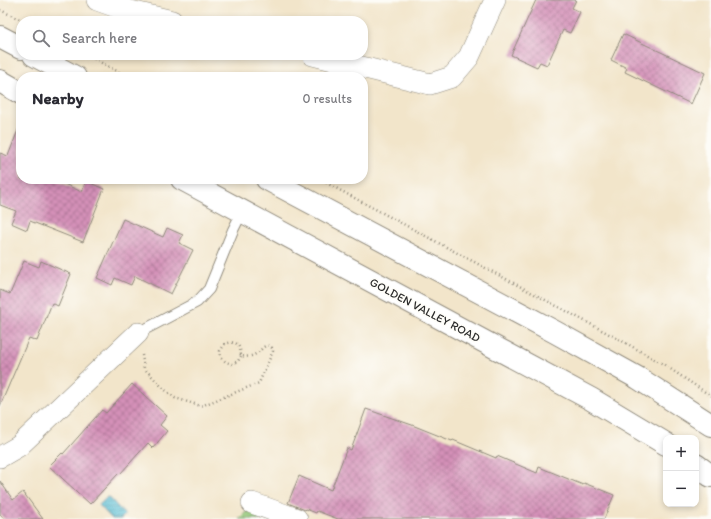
<!DOCTYPE html>
<meta charset="utf-8">
<style>
:root{--surface:#fff;--page:#f7f7f7;--text:#2b2b33;--muted:#7c7c81;--line:#e1e1e2}
body{margin:0;font-family:Itim,sans-serif;background:var(--page);color:var(--text)}
.controls{position:absolute;right:12px;bottom:12px;display:grid;overflow:hidden;border-radius:8px;box-shadow:0 2px 6px #0003}
.controls button{width:36px;height:36px;display:grid;place-items:center;padding:0;border:0;border-bottom:1px solid var(--line);background:var(--surface);color:var(--text);font:20px sans-serif}
.list{margin:0;padding:0;list-style:none}
h2{display:flex;justify-content:space-between;align-items:center;height:52px;margin:0;padding:0 16px;font-size:17px}
h2 small{font-size:13px;font-weight:400;color:var(--muted)}
.icon{flex:none;width:22px;height:22px;fill:none;stroke:currentColor;stroke-width:2;stroke-linecap:round;stroke-linejoin:round}
.map{position:relative;flex:none;width:711px;height:519px;overflow:hidden}
.search{position:absolute;background:var(--surface);box-shadow:0 2px 6px #0003;left:16px;top:16px;width:352px;height:44px;display:flex;align-items:center;gap:10px;box-sizing:border-box;padding:0 14px;border-radius:16px;color:var(--muted);font-size:15px}
.panel{position:absolute;background:var(--surface);box-shadow:0 2px 6px #0003;left:16px;top:72px;width:352px;height:112px;border-radius:16px}
.map>svg:first-child{display:block}
.green{fill:url(#green-dots);stroke:#607a52}
.water{fill:url(#water-rules);stroke:#40747f}
.building{fill:url(#building-cross-hatch)}
.lines{fill:none;stroke-linecap:round;stroke-linejoin:round}
.service-casing{stroke:#8e887a;stroke-width:12}
.minor-casing{stroke:#8e887a;stroke-width:22}
.secondary-casing{stroke:#8e887a;stroke-width:24}
.path{stroke:#8e887a;stroke-width:2.5;stroke-dasharray:1 3;stroke-linecap:butt}
.service{stroke:#fff;stroke-width:10}
.minor{stroke:#fff;stroke-width:21}
.secondary{stroke:#fff;stroke-width:22}
.labels{text-anchor:middle;stroke-width:3;stroke-linejoin:round;paint-order:stroke}
.street-label{font-size:12px;fill:#2b2b2b;stroke:#fdfcf7}
</style>
<div class="map">
<svg width="711" height="519" viewBox="0 0 711 519">
<defs>
<pattern id="green-dots" width="8" height="8" patternUnits="userSpaceOnUse"><rect width="8" height="8" fill="#95c97a"/><path d="M2 2h.1M6 6h.1" fill="none" stroke="#7aa364" stroke-width="1.8" stroke-linecap="round"/></pattern>
<pattern id="water-rules" width="6" height="5" patternUnits="userSpaceOnUse"><rect width="6" height="5" fill="#55bcd3"/><path d="M0 2.5h6" fill="none" stroke="#4799ab"/></pattern>
<pattern id="building-cross-hatch" width="8" height="8" patternUnits="userSpaceOnUse"><rect width="8" height="8" fill="#d490b8"/><path d="M0 0l8 8M0 8l8-8" fill="none" stroke="#ac7696"/></pattern>
</defs>
<rect width="100%" height="100%" fill="#fdfcf7"/>
<filter id="ink" filterUnits="userSpaceOnUse"><feTurbulence type="fractalNoise" baseFrequency=".025" numOctaves="2"/><feDisplacementMap in="SourceGraphic" scale="8" xChannelSelector="R" yChannelSelector="G"/><feConvolveMatrix kernelMatrix="1 2 1 2 8 2 1 2 1" color-interpolation-filters="sRGB"/></filter>
<filter id="wash" filterUnits="userSpaceOnUse"><feTurbulence type="fractalNoise" baseFrequency=".012" numOctaves="4" result="noise"/><feDisplacementMap in="SourceGraphic" scale="16" xChannelSelector="R" yChannelSelector="G"/><feGaussianBlur stdDeviation="0.9" result="paint"/><feColorMatrix in="noise" values="0 0 0 0 0 0 0 0 0 0 0 0 0 0 0 0 0 1.4 0 .05"/><feComposite in="paint" operator="in"/></filter>
<g filter="url(#wash)">
<rect width="100%" height="100%" fill="#f2e5ca"/>
<path class="green" d="M 248,510 L 270,519 L 239,519 Z"/>
<path class="water" d="M 108,496 L 125,515 L 121,519 L 112,519 L 99,505 Z"/>
<g id="blocks">
<g class="building">
<path d="M 536,0 L 576,0 L 572,8 L 580,12 L 570,33 L 563,30 L 547,65 L 540,62 L 537,67 L 511,55 Z"/>
<path d="M 623,34 L 705,73 L 691,104 L 625,72 L 627,68 L 611,60 Z"/>
<path d="M 20,125 L 21,179 L 53,179 L 82,192 L 86,181 L 104,189 L 83,242 L 30,221 L 27,230 L 11,223 L 16,211 L 0,205 L 0,153 L 8,156 Z"/>
<path d="M 123,219 L 163,237 L 167,228 L 183,235 L 179,243 L 193,250 L 171,294 L 135,276 L 131,285 L 115,278 L 112,285 L 97,278 Z"/>
<path d="M 24,261 L 39,267 L 41,261 L 71,274 L 58,306 L 52,303 L 37,341 L 29,338 L 0,406 L 0,290 L 10,294 Z"/>
<path d="M 132,384 L 167,416 L 160,425 L 167,431 L 153,448 L 148,443 L 120,474 L 119,473 L 90,504 L 49,466 L 62,453 L 63,454 L 102,410 L 106,413 Z"/>
<path d="M 366,409 L 412,425 L 452,441 L 453,440 L 496,458 L 497,456 L 537,473 L 539,467 L 583,485 L 584,483 L 614,495 L 604,519 L 338,519 L 317,511 L 316,513 L 306,509 L 305,510 L 288,503 L 299,476 L 331,490 L 347,448 L 351,450 Z"/>
<path d="M 0,481 L 13,500 L 23,492 L 43,519 L 4,519 L 0,514 Z"/>
</g>
</g>
</g>
<g filter="url(#ink)">
<use href="#blocks" fill-opacity="0" stroke="#8e887a" stroke-width="1"/>
<g class="lines">
<g class="service-casing">
<path id="service" d="M 138,333 L 197,302 L 209,289 L 233,230 L 242,212"/>
</g>
<g class="minor-casing">
<g id="minor">
<path d="M 97,0 L 122,9 L 172,21"/>
<path d="M 313,55 L 430,84 L 452,77 L 469,57 L 495,0"/>
<path d="M 0,457 L 19,446 L 138,333"/>
<path d="M 252,503 L 297,519"/>
</g>
</g>
<g class="secondary-casing">
<g id="secondary">
<path d="M 0,37 L 21,48"/>
<path d="M 34,55 L 75,77"/>
<path d="M 0,81 L 21,93"/>
<path d="M 182,179 L 591,399 L 666,444"/>
<path d="M 267,179 L 555,332 L 638,378 L 711,425"/>
<path d="M 696,465 L 711,476"/>
</g>
</g>
<g class="path">
<path d="M 0,10 L 24,21"/>
<path d="M 87,55 L 128,77"/>
<path d="M 319,179 L 624,342 L 663,364 L 711,396"/>
<path d="M 142,355 L 144,368 L 164,389 L 175,398 L 201,406 L 259,383 L 273,351 L 272,348 C 265,342 263,349 257,353 C 252,357 246,357 241,356 C 240,344 236,340 225,344 L 220,351 L 221,358 L 226,362 L 232,364 L 238,361 L 241,356"/>
</g>
<use href="#service" class="service"/>
<use href="#minor" class="minor"/>
<use href="#secondary" class="secondary"/>
</g>
</g>
<g class="labels">
<g class="street-label">
<text transform="translate(425 310) rotate(28)" y="4">GOLDEN VALLEY ROAD</text>
</g>
</g>
</svg>
<div class="controls">
<button>+</button>
<button>−</button>
</div>
<div class="search"><svg class="icon" aria-label="search" viewBox="0 0 24 24"><circle cx="10" cy="10" r="6"/><path d="M15 15l6 6"/></svg>Search here</div>
<section class="panel">
<h2>Nearby<small>0 results</small></h2>
<ul class="list">
</ul>
</section>
</div>
